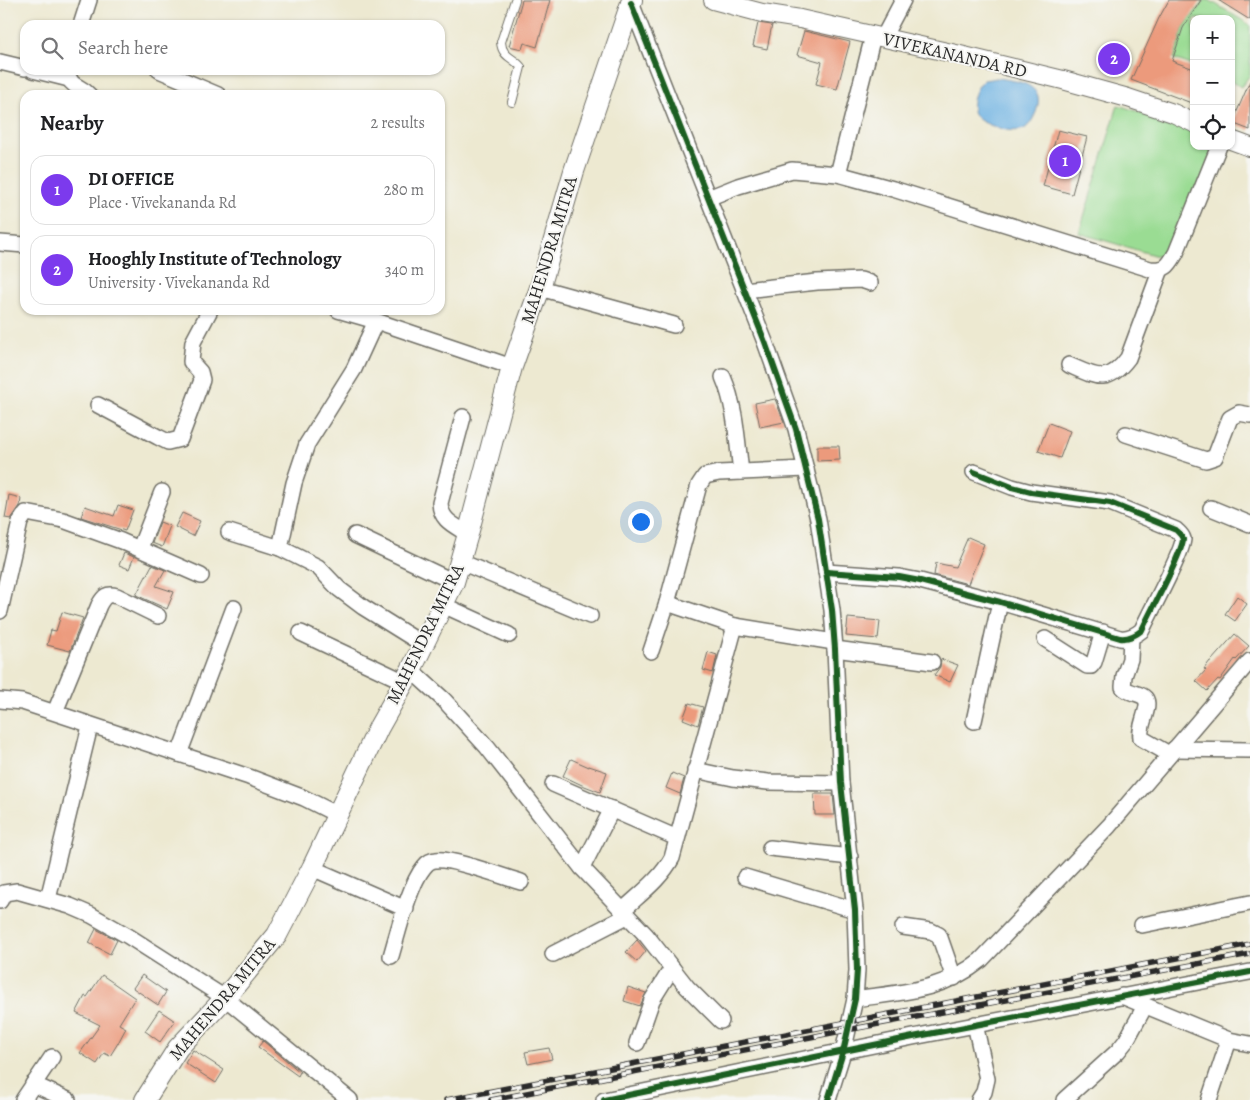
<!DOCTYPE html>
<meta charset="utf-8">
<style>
:root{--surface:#fff;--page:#f2f2f2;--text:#202124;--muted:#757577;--line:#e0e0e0;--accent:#7c3aed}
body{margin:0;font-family:Alegreya,serif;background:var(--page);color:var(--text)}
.controls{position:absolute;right:15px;top:15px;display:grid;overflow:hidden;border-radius:10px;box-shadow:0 1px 4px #0004}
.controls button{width:45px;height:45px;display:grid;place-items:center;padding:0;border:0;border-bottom:1px solid var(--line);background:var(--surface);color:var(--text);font:25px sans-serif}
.you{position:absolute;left:640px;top:521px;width:18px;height:18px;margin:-12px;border:4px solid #fff;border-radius:50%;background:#1a73e8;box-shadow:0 0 0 8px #1a73e833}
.badge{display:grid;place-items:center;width:32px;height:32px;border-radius:50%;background:var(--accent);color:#fff;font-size:16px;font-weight:700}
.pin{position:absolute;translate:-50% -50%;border:2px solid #fff;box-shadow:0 1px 5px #0006}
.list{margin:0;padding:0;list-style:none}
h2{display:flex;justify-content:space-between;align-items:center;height:65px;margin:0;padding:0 20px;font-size:21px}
h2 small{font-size:16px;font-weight:400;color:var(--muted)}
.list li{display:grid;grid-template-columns:32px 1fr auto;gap:15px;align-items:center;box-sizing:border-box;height:70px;margin:0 10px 10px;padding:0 10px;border:1px solid var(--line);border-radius:15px}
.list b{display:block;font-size:19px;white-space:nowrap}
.list p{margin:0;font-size:16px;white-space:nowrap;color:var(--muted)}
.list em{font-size:16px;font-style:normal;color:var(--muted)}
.icon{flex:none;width:28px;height:28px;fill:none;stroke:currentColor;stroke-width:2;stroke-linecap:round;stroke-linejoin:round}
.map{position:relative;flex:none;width:1250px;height:1100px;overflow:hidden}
.search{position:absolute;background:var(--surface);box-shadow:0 1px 4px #0004;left:20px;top:20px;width:425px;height:55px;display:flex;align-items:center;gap:12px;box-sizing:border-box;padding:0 18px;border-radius:15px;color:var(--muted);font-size:19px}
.panel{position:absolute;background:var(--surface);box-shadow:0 1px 4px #0004;left:20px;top:90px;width:425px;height:225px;border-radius:15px}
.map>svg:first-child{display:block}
.green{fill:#9adc93;stroke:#62845f}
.water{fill:#6cb1e2;stroke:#4c6e86}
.building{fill:#ec9a7c}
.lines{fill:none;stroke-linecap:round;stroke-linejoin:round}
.service-casing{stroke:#6f6e65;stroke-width:10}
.minor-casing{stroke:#6f6e65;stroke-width:18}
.tertiary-casing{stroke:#6f6e65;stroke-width:20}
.secondary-casing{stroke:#6f6e65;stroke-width:22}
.service{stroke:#fff;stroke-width:8}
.minor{stroke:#fff;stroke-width:15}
.tertiary{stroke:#fff;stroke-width:18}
.secondary{stroke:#fff;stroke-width:20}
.rail-casing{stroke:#2b2b2b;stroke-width:5.5}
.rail{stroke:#f6f6f2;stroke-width:4;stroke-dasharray:11;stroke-linecap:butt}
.cycleway-casing{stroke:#f6f6f2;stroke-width:9}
.cycleway{stroke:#1b5e20;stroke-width:6}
.labels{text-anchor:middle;stroke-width:4;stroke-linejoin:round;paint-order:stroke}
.street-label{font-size:18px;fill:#2b2b2b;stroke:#f6f6f2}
</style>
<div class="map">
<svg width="1250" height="1100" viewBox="0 0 1250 1100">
<rect width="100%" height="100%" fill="#f6f6f2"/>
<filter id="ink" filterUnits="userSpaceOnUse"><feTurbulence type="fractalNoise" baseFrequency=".02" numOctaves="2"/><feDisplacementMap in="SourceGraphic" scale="10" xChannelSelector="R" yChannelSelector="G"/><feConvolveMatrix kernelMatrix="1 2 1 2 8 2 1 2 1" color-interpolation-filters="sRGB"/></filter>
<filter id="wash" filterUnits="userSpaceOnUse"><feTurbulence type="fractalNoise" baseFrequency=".0096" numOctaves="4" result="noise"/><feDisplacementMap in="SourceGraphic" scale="20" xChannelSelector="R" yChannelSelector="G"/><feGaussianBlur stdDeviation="1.12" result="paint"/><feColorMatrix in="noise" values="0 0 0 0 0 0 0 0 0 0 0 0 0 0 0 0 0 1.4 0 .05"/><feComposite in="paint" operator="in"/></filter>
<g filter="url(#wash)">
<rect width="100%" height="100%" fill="#ede9d1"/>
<g class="green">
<path d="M 1204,0 L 1209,0 L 1250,25 L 1250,75 L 1241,87 L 1231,81 L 1231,19 L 1194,19 L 1194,66 L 1174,59 L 1184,27 Z"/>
<path d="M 1118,105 L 1194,130 L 1194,146 L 1217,146 L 1175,252 L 1164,258 L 1079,233 Z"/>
</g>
<path class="water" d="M 997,78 C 1010,80 1028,81 1036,92 C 1043,101 1033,124 1024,129 C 1013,133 1000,129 990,125 C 983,122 975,119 973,111 C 971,100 976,87 984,80 Z"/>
<g id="blocks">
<g class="building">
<path d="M 522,0 L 550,0 L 537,47 L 524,43 L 522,49 L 509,46 Z"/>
<path d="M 1169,0 L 1201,0 L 1183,28 L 1172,61 L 1194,69 L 1194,104 L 1131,80 L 1159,18 Z"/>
<path d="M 1218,0 L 1250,0 L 1250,20 Z"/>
<path d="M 758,23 L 772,25 L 767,49 L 753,46 Z"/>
<path d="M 804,31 L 850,42 L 837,89 L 816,84 L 822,62 L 797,55 Z"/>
<path d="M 1250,81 L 1250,130 L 1232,123 Z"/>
<path d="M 1058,130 L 1087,137 L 1072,194 L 1043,186 Z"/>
<path d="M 775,399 L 784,422 L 760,427 L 755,403 Z"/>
<path d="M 1049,423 L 1070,431 L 1060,458 L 1038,451 Z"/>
<path d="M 817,446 L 839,446 L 840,460 L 817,461 Z"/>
<path d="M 9,495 L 21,498 L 20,506 L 11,519 L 5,518 Z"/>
<path d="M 118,505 L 133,510 L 125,531 L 81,517 L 85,506 L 114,516 Z"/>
<path d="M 182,513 L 200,521 L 193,536 L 175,527 Z"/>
<path d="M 160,522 L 170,526 L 162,547 L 152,543 Z"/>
<path d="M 968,537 L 984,544 L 968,584 L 934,575 L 936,563 L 955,567 Z"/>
<path d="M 124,553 L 134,557 L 129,569 L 119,565 Z"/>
<path d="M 152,565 L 165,570 L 156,586 L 174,592 L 167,609 L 136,595 Z"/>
<path d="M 1237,596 L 1247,604 L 1235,621 L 1225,614 Z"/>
<path d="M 62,612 L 83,618 L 70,651 L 47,645 L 51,630 L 56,631 Z"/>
<path d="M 848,618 L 880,621 L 878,639 L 846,636 Z"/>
<path d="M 1235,634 L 1249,646 L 1236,660 L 1235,659 L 1220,680 L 1218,679 L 1207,691 L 1196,681 L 1206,670 L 1204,669 L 1210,661 L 1211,661 Z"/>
<path d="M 708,652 L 717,655 L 713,673 L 703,670 Z"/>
<path d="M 941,659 L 958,665 L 950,682 L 934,675 L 940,667 Z"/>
<path d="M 689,703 L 703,707 L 698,725 L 683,719 Z"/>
<path d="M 571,759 L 589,767 L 589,766 L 607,772 L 600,792 L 582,785 L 563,776 Z"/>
<path d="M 672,773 L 684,778 L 680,794 L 666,788 Z"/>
<path d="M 814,794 L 833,794 L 835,815 L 815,815 Z"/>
<path d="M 96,929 L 117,940 L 110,954 L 89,943 Z"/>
<path d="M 637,940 L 646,951 L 637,962 L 626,952 Z"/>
<path d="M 102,975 L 135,998 L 119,1024 L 126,1028 L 118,1043 L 110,1056 L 104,1053 L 97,1064 L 80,1053 L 100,1025 L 76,1013 L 85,996 L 87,997 Z"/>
<path d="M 142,975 L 166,992 L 158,1005 L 133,988 Z"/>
<path d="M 628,987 L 646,993 L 640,1006 L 624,1001 Z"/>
<path d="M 159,1010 L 175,1021 L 160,1042 L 145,1031 Z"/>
<path d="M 263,1041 L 300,1072 L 298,1076 L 258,1047 Z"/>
<path d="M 549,1048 L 552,1059 L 528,1064 L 525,1052 Z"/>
<path d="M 193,1050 L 224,1070 L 216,1083 L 185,1063 Z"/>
</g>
</g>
</g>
<g filter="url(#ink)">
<use href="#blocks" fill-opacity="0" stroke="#6f6e65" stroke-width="1"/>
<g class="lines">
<g class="service-casing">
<path id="service" d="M 512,102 L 521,67 C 513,57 502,57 501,42 L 515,0"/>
</g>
<g class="minor-casing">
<g id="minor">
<path d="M 631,3 L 765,342 L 796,429 L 818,519 L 832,610 L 835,649 L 841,783 L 855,910 L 857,970 L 855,999 L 843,1052 L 828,1100"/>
<path d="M 81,25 L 89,0"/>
<path d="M 883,38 L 903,0"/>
<path d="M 0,62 L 25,68"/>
<path d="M 33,70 L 69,79"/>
<path d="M 67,70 C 70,89 79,84 89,95"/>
<path d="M 159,70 L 218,95"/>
<path d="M 838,174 L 873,36"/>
<path d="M 708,198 L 738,186 L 792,170 L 838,174 L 893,189 L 1150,269 C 1166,270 1168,267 1176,253 L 1219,146"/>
<path d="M 0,243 L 25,245"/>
<path d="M 540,288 L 674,325"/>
<path d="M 744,290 L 817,282 L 861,280 L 870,283"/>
<path d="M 338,310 L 376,321 L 512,367"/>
<path d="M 1069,365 C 1096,377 1108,385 1128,358 L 1161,269"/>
<path d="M 723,377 C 736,407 737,441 741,472"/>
<path d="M 98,405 L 158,437 L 168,442 L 180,439 L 202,380 L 200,372 L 191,362 L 193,342 L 210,310"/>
<path d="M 463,417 L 440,503 C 441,521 454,525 468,534"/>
<path d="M 1126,434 L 1206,460 L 1215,457 L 1230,418 L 1239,413 L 1250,415"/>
<path d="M 1211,508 L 1250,524"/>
<path d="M 229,532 L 280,548 L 318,567 L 339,589 L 363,607 L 424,645"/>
<path d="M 355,535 L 454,582"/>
<path d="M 140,548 L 162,492"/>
<path d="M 280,548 L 294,483 L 307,444 L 354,369 L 376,321"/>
<path d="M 461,562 L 590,616"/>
<path d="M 826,572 L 899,577 L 920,581 L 1000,602 L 1120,638 C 1129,639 1135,636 1142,630 C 1149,614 1183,552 1183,539 C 1182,535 1179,533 1176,530 L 1110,503 L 1031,492 L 1012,487 L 974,472"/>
<path d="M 667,603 L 735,626 L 834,642"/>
<path d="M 443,605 L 509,635"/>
<path d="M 0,611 L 20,522 L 26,513 L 63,520 L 121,541 L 201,576"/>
<path d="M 301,633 L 405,682"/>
<path d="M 1131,637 L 1130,659 L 1124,676 L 1123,687 C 1129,694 1139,692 1145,698 C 1152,706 1138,726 1141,738 L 1169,754"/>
<path d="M 1045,639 L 1087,666 L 1091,666 L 1094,662 L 1103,632"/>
<path d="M 835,649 L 932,662"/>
<path d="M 651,651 L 667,603 L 699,485 L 705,476 L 719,473 L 806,469"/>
<path d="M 411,670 L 444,700 L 487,747 L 582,868 L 646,935 L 687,987 L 721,1021"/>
<path d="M 0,700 L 22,702 L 249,777 L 304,798 L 336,814"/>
<path d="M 55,712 L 99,605 C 104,596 107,593 117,596 L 158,616"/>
<path d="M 974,721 L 1000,602"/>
<path d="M 1174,749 L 1250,750"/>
<path d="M 179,754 L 234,608"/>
<path d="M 695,770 L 733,778 L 768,782 L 841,783"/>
<path d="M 553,784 L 677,838"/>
<path d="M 770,848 L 850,857"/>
<path d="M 312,868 L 406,909"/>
<path d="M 582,868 L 612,809"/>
<path d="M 745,877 L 855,910"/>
<path d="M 48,899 L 90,726"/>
<path d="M 0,901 L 4,893 L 17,891 L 70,906 L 91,915 L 128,936 L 225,998 L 350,1100"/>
<path d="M 622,911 C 640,894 660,880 672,858 L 735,626"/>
<path d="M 1142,925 L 1250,903"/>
<path d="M 903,927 L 931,931 L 939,935 L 954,978"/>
<path d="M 553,954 L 627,916"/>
<path d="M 391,956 C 398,933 409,885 424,867 C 427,863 431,860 436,860 C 452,858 504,877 521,882"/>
<path d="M 1122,996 L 1229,1040 L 1250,1044"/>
<path d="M 855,999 C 902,992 943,991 981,960 L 1109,826 L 1250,661"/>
<path d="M 975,1024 L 987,1079 L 984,1092 L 979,1100"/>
<path d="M 637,1043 L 652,1000 L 672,968"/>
<path d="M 33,1084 L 68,1100"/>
<path d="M 23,1100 L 52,1057"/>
<path d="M 604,1100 L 913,1037 L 1250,972"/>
<path d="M 1064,1100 L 1118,1051 L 1126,1041 L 1145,1006"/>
<path d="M 1209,1100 L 1229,1040"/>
</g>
</g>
<g class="tertiary-casing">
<g id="tertiary">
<path d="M 713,0 L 762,13 L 800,19 L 956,54 L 1063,80 L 1128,98 L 1173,113 L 1194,123"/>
<path d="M 1231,140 L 1250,147"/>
</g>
</g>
<g class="secondary-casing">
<path id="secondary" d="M 145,1100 L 178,1048 L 225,998 L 277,935 L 312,868 L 379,727 L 411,670 L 454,582 L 468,534 L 512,367 L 540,288 L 574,171 L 632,0"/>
</g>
<use href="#service" class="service"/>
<use href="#minor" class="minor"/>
<use href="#tertiary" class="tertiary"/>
<use href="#secondary" class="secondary"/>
<g class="rail-casing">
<g id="rail">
<path d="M 446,1100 L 1250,944"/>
<path d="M 491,1100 L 826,1034 L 1250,954"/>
</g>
</g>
<use href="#rail" class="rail"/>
<g class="cycleway-casing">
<g id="cycleway">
<path d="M 631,3 L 765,342 L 796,429 L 818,519 L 832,610 L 835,649 L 841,783 L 855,910 L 857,970 L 855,999 L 843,1052 L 828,1100"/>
<path d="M 826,572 L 899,577 L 920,581 L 1000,602 L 1120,638 C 1129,639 1135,636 1142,630 C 1149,614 1183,552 1183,539 C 1182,535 1179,533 1176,530 L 1110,503 L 1031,492 L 1012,487 L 974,472"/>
<path d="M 604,1100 L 913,1037 L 1250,972"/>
</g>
</g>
<use href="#cycleway" class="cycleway"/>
</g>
</g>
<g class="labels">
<g class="street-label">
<text transform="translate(955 55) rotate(13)" y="6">VIVEKANANDA RD</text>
<text transform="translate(549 250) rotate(-73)" y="6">MAHENDRA MITRA</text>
<text transform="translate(425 634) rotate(-64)" y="6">MAHENDRA MITRA</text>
<text transform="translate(222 999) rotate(-50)" y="6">MAHENDRA MITRA</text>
</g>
</g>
</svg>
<div class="controls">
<button>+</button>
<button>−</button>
<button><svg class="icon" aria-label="locate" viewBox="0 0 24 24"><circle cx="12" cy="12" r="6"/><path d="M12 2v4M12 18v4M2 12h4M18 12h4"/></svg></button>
</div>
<div class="you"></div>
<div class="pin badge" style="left:1065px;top:161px">1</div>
<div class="pin badge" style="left:1114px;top:59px">2</div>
<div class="search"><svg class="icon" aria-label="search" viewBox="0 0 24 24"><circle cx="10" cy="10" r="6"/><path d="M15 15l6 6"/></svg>Search here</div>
<section class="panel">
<h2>Nearby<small>2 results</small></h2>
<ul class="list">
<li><span class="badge">1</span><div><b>DI OFFICE</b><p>Place · Vivekananda Rd</p></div><em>280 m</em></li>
<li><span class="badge">2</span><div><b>Hooghly Institute of Technology</b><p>University · Vivekananda Rd</p></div><em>340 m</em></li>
</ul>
</section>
</div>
